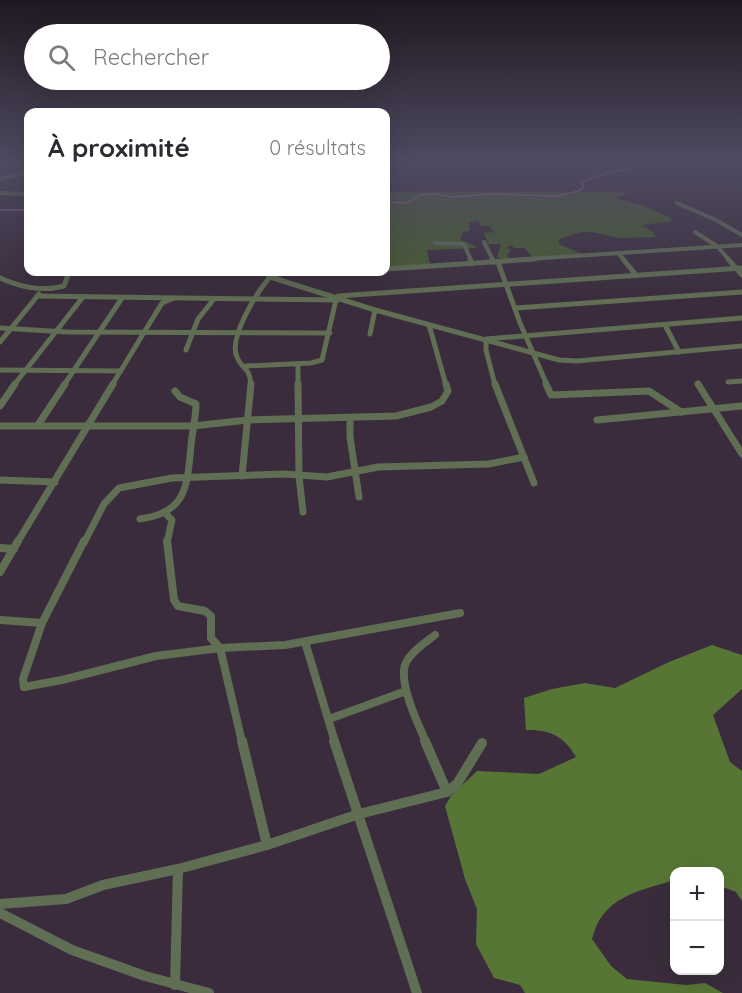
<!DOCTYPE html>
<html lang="fr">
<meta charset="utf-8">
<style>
:root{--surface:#fff;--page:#f7f7f7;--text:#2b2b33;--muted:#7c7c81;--line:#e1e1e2}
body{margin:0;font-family:Quicksand,sans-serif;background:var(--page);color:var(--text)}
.controls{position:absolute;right:18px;bottom:18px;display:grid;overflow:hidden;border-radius:12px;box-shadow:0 6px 24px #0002}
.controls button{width:54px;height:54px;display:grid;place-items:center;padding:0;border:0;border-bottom:2px solid var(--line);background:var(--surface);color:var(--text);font:30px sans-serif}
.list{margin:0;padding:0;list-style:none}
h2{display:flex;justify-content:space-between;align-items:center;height:78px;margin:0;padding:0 24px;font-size:26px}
h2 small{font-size:20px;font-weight:400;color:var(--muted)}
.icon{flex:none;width:33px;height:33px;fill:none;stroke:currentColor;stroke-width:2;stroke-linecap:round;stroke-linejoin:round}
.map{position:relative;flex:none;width:742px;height:993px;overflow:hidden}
.search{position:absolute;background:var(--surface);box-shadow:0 6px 24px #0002;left:24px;top:24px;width:366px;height:66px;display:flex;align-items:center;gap:15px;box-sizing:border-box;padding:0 21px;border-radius:33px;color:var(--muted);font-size:22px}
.panel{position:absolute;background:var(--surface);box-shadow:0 6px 24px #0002;left:24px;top:108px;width:366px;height:168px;border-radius:12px}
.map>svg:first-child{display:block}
.green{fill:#465c2d}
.forest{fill:#577635}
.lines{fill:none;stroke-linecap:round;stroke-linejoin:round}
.stream{stroke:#9b6aa1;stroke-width:1.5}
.minor-far4{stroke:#606e53;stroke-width:4}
.minor-far3{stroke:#606e53;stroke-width:5}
.minor-far2{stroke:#606e53;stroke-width:7}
.minor-far1{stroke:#606e53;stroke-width:8}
.minor{stroke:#606e53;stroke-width:10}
</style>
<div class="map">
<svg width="742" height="993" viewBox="0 0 742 993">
<rect width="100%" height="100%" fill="#3a2c3c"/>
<path class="green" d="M 386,192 L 625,192 L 626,194 L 615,198 L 642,205 L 671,218 L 671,221 L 642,225 L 654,233 L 656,237 L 619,238 L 592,232 L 581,232 L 559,239 L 559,244 L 582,254 L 534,259 L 524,248 L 514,248 L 511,245 L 506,248 L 511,250 L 507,255 L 509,260 L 497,258 L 501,244 L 488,244 L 484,233 L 495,232 L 491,230 L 491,227 L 481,226 L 478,221 L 469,222 L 470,231 L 463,232 L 460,240 L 476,246 L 475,248 L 427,250 L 430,264 L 386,267 L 386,228 L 387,227 Z"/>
<path class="forest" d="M 712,645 L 742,655 L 742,689 L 713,715 L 730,762 L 742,771 L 742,901 L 736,892 L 720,886 L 720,872 L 674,872 L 674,880 C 637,892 603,896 592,939 L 611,966 L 627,979 L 686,985 L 705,983 L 723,993 L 525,993 L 520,985 L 494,978 L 476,944 L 477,909 L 465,879 L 445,806 L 451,796 L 477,771 L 539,774 L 576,757 C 565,737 550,729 526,730 L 524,698 L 552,689 L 585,683 L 615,688 L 669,662 Z"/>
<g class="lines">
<g class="stream">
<path d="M 386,202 L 407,203 L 420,195 L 435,194 L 453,197 L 491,194 L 557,196 L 579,191 L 584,187 L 581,182 L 610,172 L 626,170 L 626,166 L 640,161"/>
<path d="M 0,210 L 28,210"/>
</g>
<g class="minor-far4">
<path d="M 0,179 L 28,172"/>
<path d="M 0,193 L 28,194"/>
<path d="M 677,203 L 716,220 L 742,235"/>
<path d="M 695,232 L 717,246 L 729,260"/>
<path d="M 484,242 L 493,260"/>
<path d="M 435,243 L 464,244 L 471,260"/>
<path d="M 618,253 L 624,260"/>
<path d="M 513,260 L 742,245"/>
</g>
<g class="minor-far3">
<path d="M 470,259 L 472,264"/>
<path d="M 492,259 L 494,262"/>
<path d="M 623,259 L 636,275"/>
<path d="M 728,259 L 742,275"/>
<path d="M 498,262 L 520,323 L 547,385"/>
<path d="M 386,269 L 535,259"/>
<path d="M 327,272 L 279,273 L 270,277 L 375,310 L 559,360 L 577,361 L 742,346"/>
<path d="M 0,278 C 21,287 41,292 64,286 L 69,272"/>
<path d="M 37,296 L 338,300"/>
<path d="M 338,296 L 742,268"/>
<path d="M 516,308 L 742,292"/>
<path d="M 429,325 L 446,385"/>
<path d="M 665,325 L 679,352"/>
<path d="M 0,328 L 67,332 L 330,333"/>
<path d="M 370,334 L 375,310"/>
<path d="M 0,342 L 39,294"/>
<path d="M 186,350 L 198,319 L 214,299"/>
<path d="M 298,364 L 298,385"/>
<path d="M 246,366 L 311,363 L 322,360 L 336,300"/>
<path d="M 0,370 L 121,371"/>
<path d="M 728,382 L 742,381"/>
<path d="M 14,385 L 83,297"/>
<path d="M 64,385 L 122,298"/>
<path d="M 112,385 L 162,303 L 174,298"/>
<path d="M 251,385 C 249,364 242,371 237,357 C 228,338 257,292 270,277"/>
<path d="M 495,385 L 486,350 L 486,339 L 742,318"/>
</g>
<g class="minor-far2">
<path d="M 298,384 L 299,476 L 303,512"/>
<path d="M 495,384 L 534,483"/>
<path d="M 546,384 L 551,395 L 649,391 L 681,412"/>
<path d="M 698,384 L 742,454"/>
<path d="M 0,406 L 15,384"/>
<path d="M 350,418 L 350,437 L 359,497"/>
<path d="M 597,420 L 742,406"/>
<path d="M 38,425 L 65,384"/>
<path d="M 0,426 L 193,426 L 248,420 L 396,416 L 431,407 L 442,401 L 448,391 L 446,384"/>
<path d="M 242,476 L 251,384"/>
<path d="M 0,480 L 55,482"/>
<path d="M 167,515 L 172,520 L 167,543"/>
<path d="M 140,519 C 187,513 187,486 191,446 C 192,432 196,418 196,404 L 180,397 L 175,391"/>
<path d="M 17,543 L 113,384"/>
<path d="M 84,543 L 104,504 L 119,488 L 172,478 L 284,474 L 327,477 L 378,467 L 489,464 L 524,457"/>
</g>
<g class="minor-far1">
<path d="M 167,541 L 174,600 L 178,606 L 205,611 L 211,616 L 211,638 L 220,648 L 242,742"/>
<path d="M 0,548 L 14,549"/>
<path d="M 0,572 L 18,541"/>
<path d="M 0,620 L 42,623 L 84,541"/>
<path d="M 42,623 L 23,679 L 24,687 L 62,680 L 156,656 L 220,648 L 285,645 L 460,613"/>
<path d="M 305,642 L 335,742"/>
<path d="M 329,719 L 406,691"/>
<path d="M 426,742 C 418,724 399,684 405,665 C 409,653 425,643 435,635"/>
</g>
<g class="minor">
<path d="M 242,741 L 267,845"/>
<path d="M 334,741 L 417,993"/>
<path d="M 425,741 L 447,792"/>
<path d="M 0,904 L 66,899 L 103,885 L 178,869 L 267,845 L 359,814 L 447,792 L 457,784 L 482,743"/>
<path d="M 0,913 L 72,950 L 145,976 L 209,993"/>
<path d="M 175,985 L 178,869"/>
</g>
</g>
<linearGradient id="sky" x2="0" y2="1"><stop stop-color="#201821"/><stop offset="0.54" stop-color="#4f4b61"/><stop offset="1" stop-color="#4f4b61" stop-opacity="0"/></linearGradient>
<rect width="742" height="300" fill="url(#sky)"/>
</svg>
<div class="controls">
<button>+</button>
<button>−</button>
</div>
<div class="search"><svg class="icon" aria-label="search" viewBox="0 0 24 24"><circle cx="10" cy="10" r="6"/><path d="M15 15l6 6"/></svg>Rechercher</div>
<section class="panel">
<h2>À proximité<small>0 résultats</small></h2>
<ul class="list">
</ul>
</section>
</div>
